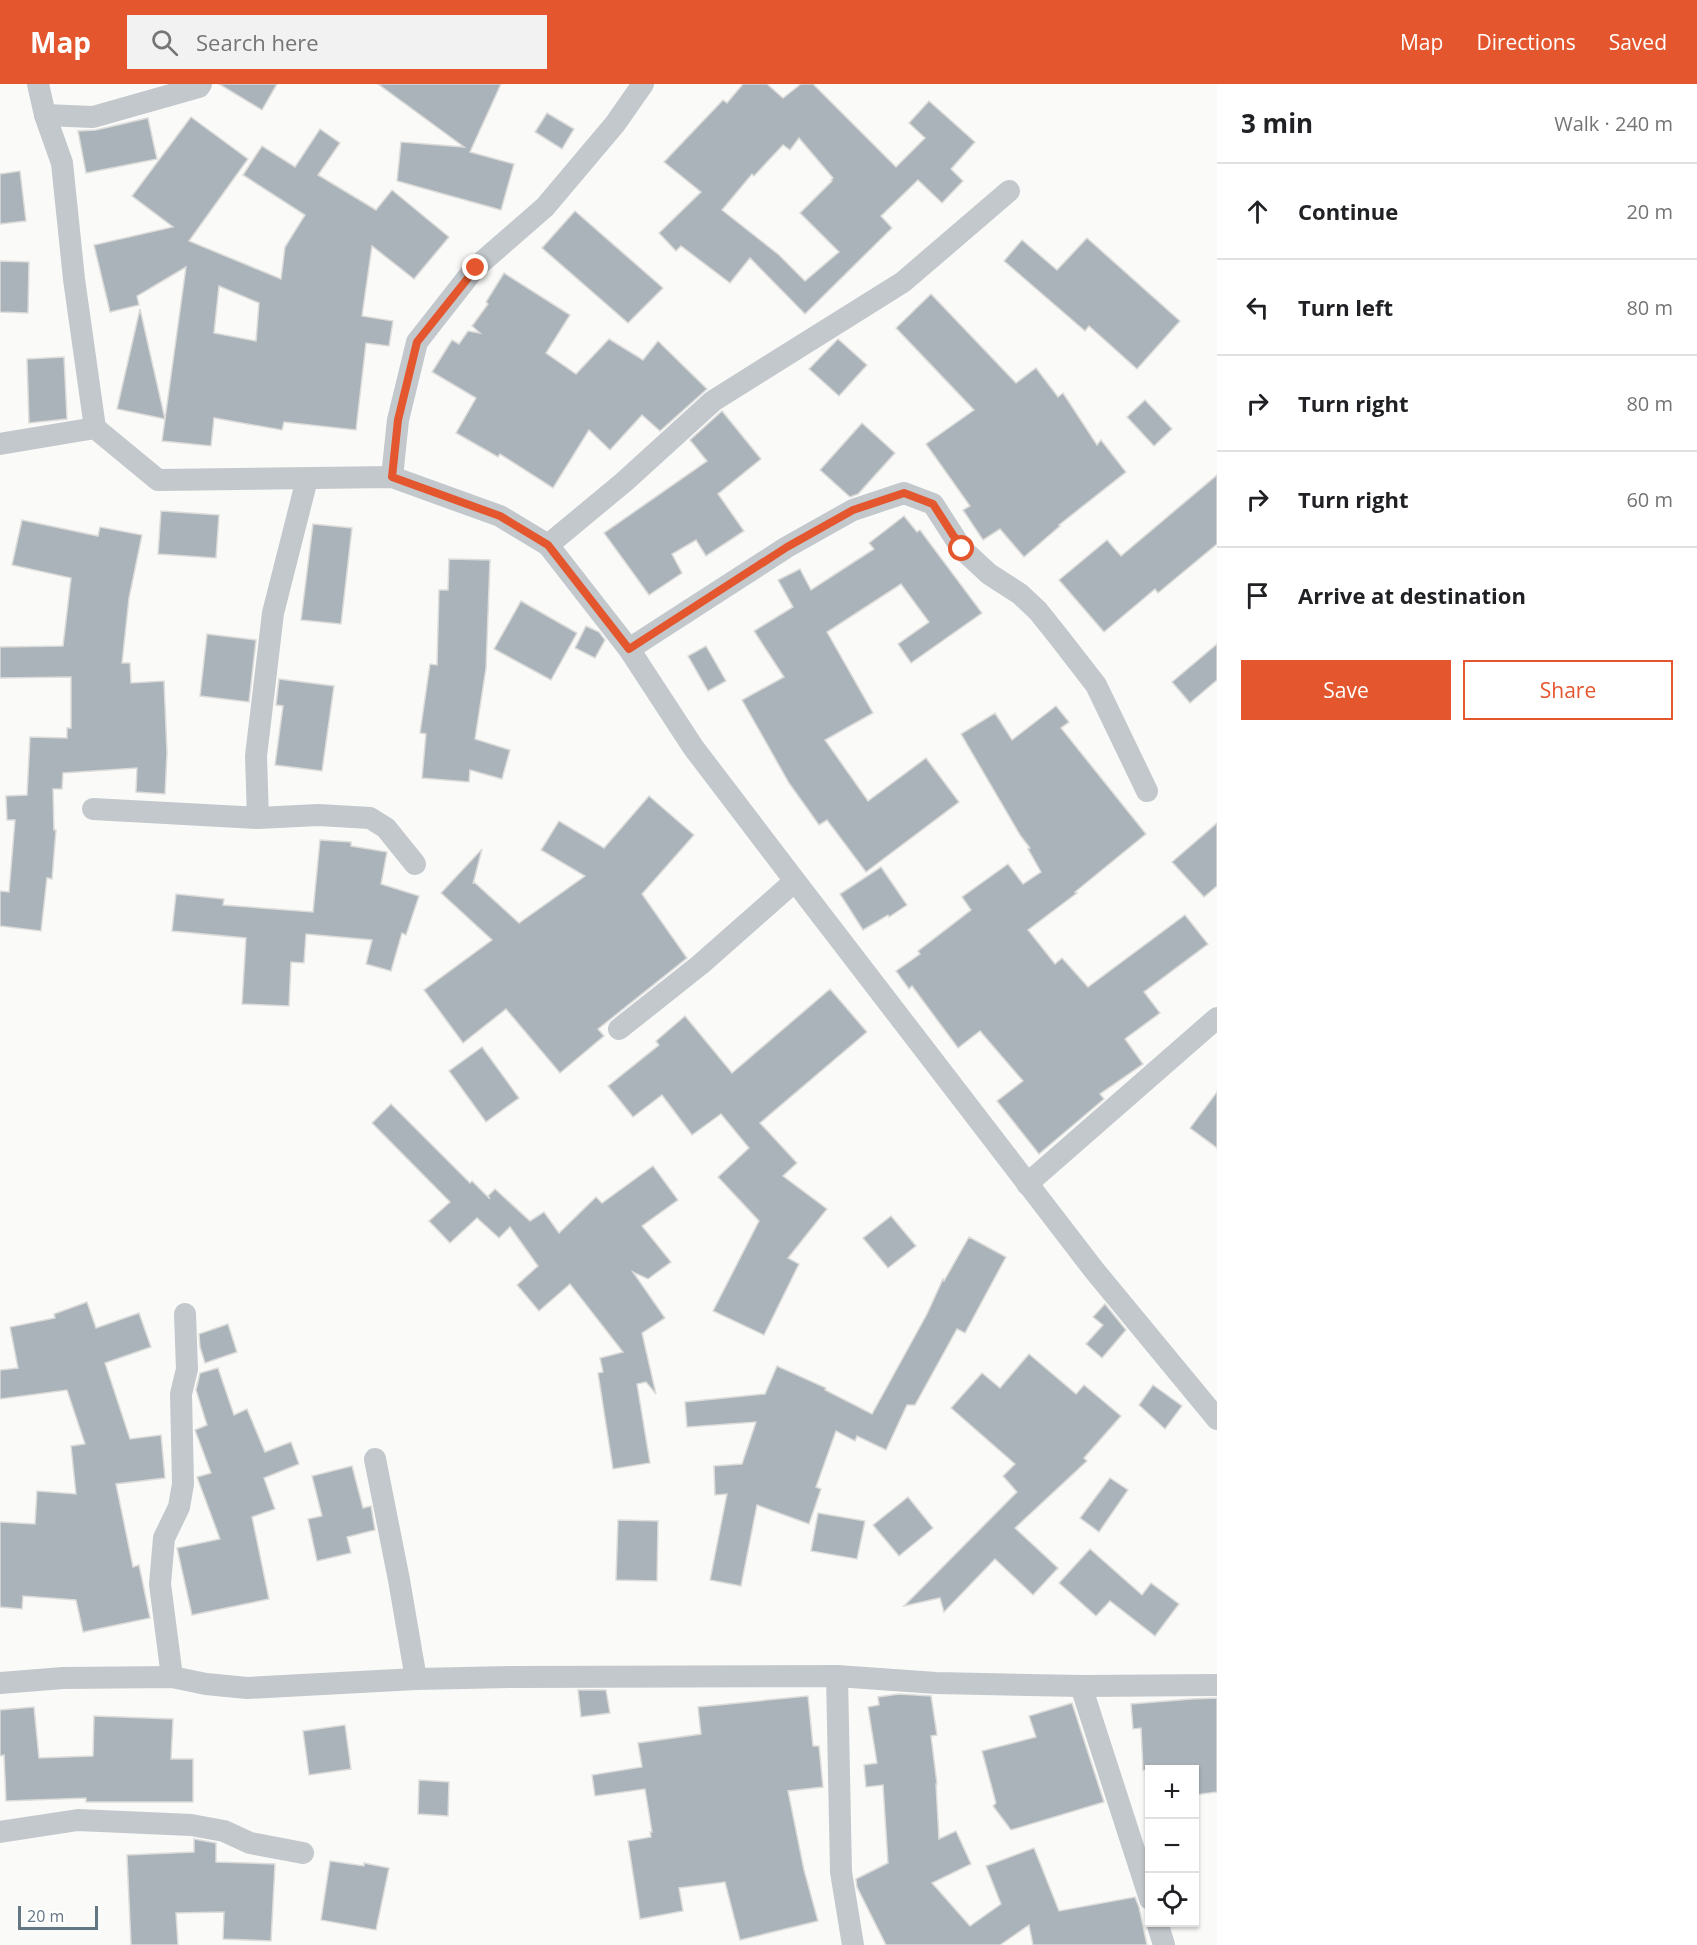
<!DOCTYPE html>
<meta charset="utf-8">
<style>
:root{--surface:#fff;--page:#f2f2f2;--text:#202124;--muted:#757577;--line:#e0e0e0;--accent:#e4572e}
body{margin:0;font-family:"Open Sans",sans-serif;background:var(--page);color:var(--text)}
.controls{position:absolute;right:18px;bottom:18px;display:grid;overflow:hidden;border-radius:0px;box-shadow:0 2px 4px #0004}
.controls button{width:54px;height:54px;display:grid;place-items:center;padding:0;border:0;border-bottom:2px solid var(--line);background:var(--surface);color:var(--text);font:30px sans-serif}
.scale{position:absolute;left:18px;bottom:15px;width:80px;box-sizing:border-box;padding-left:6px;border:3px solid #657683;border-top:0;font-size:16px;line-height:21px;white-space:nowrap;color:#657683;-webkit-text-stroke:4px #fff;paint-order:stroke}
.stop{position:absolute;width:18px;height:18px;margin:-14px;border:4px solid #e4572e;border-radius:50%;background:#fff}
.stop.end{background:#e4572e;border-color:#fff;box-shadow:0 2px 6px #0008}
.list{margin:0;padding:0;list-style:none}
h2{display:flex;justify-content:space-between;align-items:center;height:78px;margin:0;padding:0 24px;font-size:26px}
h2 small{font-size:20px;font-weight:400;color:var(--muted)}
.list li{display:grid;grid-template-columns:39px 1fr auto;gap:18px;align-items:center;box-sizing:border-box;height:96px;padding:0 24px;border-top:2px solid var(--line)}
.list b{display:block;font-size:22px;white-space:nowrap}
.list em{font-size:20px;font-style:normal;color:var(--muted)}
.actions{display:flex;gap:12px;padding:18px 24px}
.actions a{flex:1;padding:14px 0;border:2px solid var(--accent);border-radius:0px;text-align:center;font-size:21px;color:var(--accent)}
.actions .main{background:var(--accent);color:#fff}
.icon{flex:none;width:33px;height:33px;fill:none;stroke:currentColor;stroke-width:2;stroke-linecap:round;stroke-linejoin:round}
.map{position:relative;flex:none;width:1217px;height:1861px;overflow:hidden}
header{display:flex;align-items:center;gap:36px;box-sizing:border-box;height:84px;padding:0 30px;background:var(--accent);color:#fff}
header strong{font-size:28px}
nav{display:flex;gap:33px;margin-inline-start:auto;font-size:21px}
.search{width:420px;height:54px;background:var(--page);display:flex;align-items:center;gap:15px;box-sizing:border-box;padding:0 21px;border-radius:0px;color:var(--muted);font-size:22px}
main{display:flex}
aside{flex:1;background:var(--surface)}
.map>svg:first-child{display:block}
.building{fill:#aab3b9;stroke:#dcdcda;stroke-width:1.5;fill-rule:evenodd}
.lines{fill:none;stroke-linecap:round;stroke-linejoin:round}
.minor{stroke:#c3c8cc;stroke-width:22}
.route{stroke:#e4572e;stroke-width:8}
</style>
<header>
<strong>Map</strong>
<div class="search"><svg class="icon" aria-label="search" viewBox="0 0 24 24"><circle cx="10" cy="10" r="6"/><path d="M15 15l6 6"/></svg>Search here</div>
<nav><a>Map</a><a>Directions</a><a>Saved</a></nav>
</header>
<main>
<div class="map">
<svg width="1217" height="1861" viewBox="0 0 1217 1861">
<rect width="100%" height="100%" fill="#fafaf8"/>
<g class="building">
<path d="M 219,0 L 277,0 L 262,26 Z"/>
<path d="M 378,0 L 501,0 L 470,68 L 514,80 L 501,126 L 397,97 L 401,58 L 464,63 Z"/>
<path d="M 743,0 L 767,0 L 783,14 L 801,0 L 813,0 L 896,83 L 925,54 L 909,39 L 929,17 L 975,58 L 951,85 L 963,97 L 942,119 L 918,96 L 881,132 L 892,144 L 805,230 L 750,174 L 730,199 L 681,162 L 676,167 L 659,149 L 701,108 L 664,78 L 723,16 L 727,19 ZM 799,54 L 833,94 L 831,96 L 832,97 L 800,129 L 839,168 L 805,197 L 779,171 L 722,126 L 752,90 L 754,92 L 783,61 L 790,66 Z"/>
<path d="M 547,29 L 574,45 L 562,65 L 535,48 Z"/>
<path d="M 191,33 L 248,75 L 189,157 L 281,195 L 285,163 L 305,131 L 243,91 L 262,62 L 295,83 L 320,45 L 340,59 L 318,91 L 376,126 L 392,106 L 449,153 L 414,195 L 372,162 L 362,232 L 393,237 L 389,262 L 366,259 L 356,346 L 284,338 L 282,346 L 214,334 L 211,362 L 162,357 L 186,183 L 137,212 L 139,221 L 110,228 L 94,161 L 173,143 L 132,112 ZM 219,202 L 259,219 L 256,257 L 214,249 Z"/>
<path d="M 148,34 L 157,75 L 86,89 L 78,47 L 96,46 Z"/>
<path d="M 20,87 L 26,137 L 0,140 L 0,90 Z"/>
<path d="M 575,127 L 663,204 L 628,239 L 542,164 Z"/>
<path d="M 1087,154 L 1180,237 L 1137,285 L 1089,242 L 1085,247 L 1004,177 L 1022,156 L 1057,186 Z"/>
<path d="M 0,177 L 29,178 L 28,229 L 0,228 Z"/>
<path d="M 504,189 L 570,231 L 546,269 L 576,290 L 609,255 L 643,276 L 658,257 L 707,305 L 660,347 L 642,331 L 610,366 L 589,346 L 553,404 L 500,370 L 498,373 L 456,349 L 476,314 L 432,288 L 452,256 L 459,260 L 468,247 L 480,249 L 472,242 L 488,220 L 486,218 Z"/>
<path d="M 931,210 L 1016,299 L 1036,284 L 1058,313 L 1063,309 L 1097,361 L 1101,356 L 1126,388 L 1059,441 L 1060,442 L 1024,473 L 1000,445 L 983,456 L 963,426 L 970,422 L 926,360 L 974,326 L 896,244 Z"/>
<path d="M 140,225 L 165,335 L 117,325 Z"/>
<path d="M 838,255 L 867,281 L 839,312 L 809,285 Z"/>
<path d="M 64,273 L 67,335 L 29,339 L 27,275 Z"/>
<path d="M 1145,316 L 1172,345 L 1154,362 L 1127,333 Z"/>
<path d="M 722,327 L 761,375 L 718,410 L 744,447 L 706,472 L 696,456 L 672,470 L 682,489 L 649,511 L 604,449 L 707,377 L 690,356 Z"/>
<path d="M 862,339 L 895,369 L 858,410 L 850,413 L 820,386 Z"/>
<path d="M 1217,391 L 1217,460 L 1158,509 L 1155,505 L 1104,548 L 1059,496 L 1107,456 L 1121,472 Z"/>
<path d="M 161,427 L 219,431 L 216,474 L 158,470 Z"/>
<path d="M 904,432 L 917,448 L 920,446 L 982,529 L 911,579 L 898,560 L 929,538 L 901,500 L 827,548 L 873,629 L 825,656 L 868,717 L 926,674 L 959,718 L 866,788 L 827,736 L 819,741 L 789,699 L 742,616 L 784,593 L 754,547 L 793,523 L 778,496 L 800,485 L 811,506 L 874,465 L 869,459 Z"/>
<path d="M 22,436 L 98,452 L 100,443 L 142,451 L 129,514 L 122,579 L 130,579 L 131,599 L 164,597 L 167,669 L 165,710 L 136,708 L 137,684 L 63,689 L 62,705 L 53,705 L 54,746 L 56,746 L 52,795 L 47,794 L 41,847 L 0,842 L 0,807 L 9,808 L 15,736 L 7,736 L 6,712 L 27,711 L 30,653 L 67,654 L 67,644 L 71,644 L 71,593 L 0,594 L 0,563 L 63,562 L 71,494 L 12,481 Z"/>
<path d="M 313,440 L 352,444 L 341,540 L 301,536 Z"/>
<path d="M 449,475 L 490,476 L 486,584 L 475,655 L 510,666 L 502,695 L 470,686 L 469,698 L 422,694 L 426,650 L 420,649 L 430,580 L 437,581 L 439,506 L 448,506 Z"/>
<path d="M 521,517 L 577,549 L 551,596 L 494,565 Z"/>
<path d="M 586,542 L 599,548 L 605,556 L 595,574 L 575,564 Z"/>
<path d="M 207,550 L 256,556 L 249,618 L 200,612 Z"/>
<path d="M 1217,560 L 1217,596 L 1190,619 L 1172,598 Z"/>
<path d="M 706,562 L 726,597 L 708,607 L 688,572 Z"/>
<path d="M 279,595 L 334,602 L 322,687 L 275,681 L 283,622 L 276,621 Z"/>
<path d="M 1056,622 L 1069,638 L 1061,644 L 1146,750 L 1075,808 L 1077,809 L 1028,846 L 1055,880 L 1062,874 L 1088,903 L 1185,831 L 1208,860 L 1144,908 L 1160,929 L 1125,955 L 1143,980 L 1100,1010 L 1104,1015 L 1039,1070 L 997,1017 L 1023,997 L 980,947 L 958,964 L 912,902 L 909,905 L 896,887 L 920,870 L 918,867 L 971,826 L 962,813 L 1008,780 L 1023,800 L 1041,788 L 1028,765 L 1030,764 L 1020,751 L 961,650 L 995,629 L 1012,656 Z"/>
<path d="M 649,712 L 694,751 L 642,810 L 687,874 L 598,945 L 604,952 L 560,989 L 506,925 L 463,959 L 424,906 L 492,856 L 441,809 L 482,765 L 473,800 L 474,798 L 519,839 L 585,792 L 541,766 L 559,737 L 604,764 Z"/>
<path d="M 1217,739 L 1217,802 L 1204,813 L 1172,778 Z"/>
<path d="M 320,756 L 351,758 L 351,762 L 387,768 L 381,800 L 419,812 L 406,851 L 402,849 L 391,887 L 366,880 L 372,856 L 306,850 L 304,879 L 291,878 L 289,922 L 242,920 L 246,854 L 172,847 L 176,810 L 224,815 L 223,821 L 313,828 Z"/>
<path d="M 881,783 L 907,821 L 889,833 L 888,831 L 863,846 L 840,810 Z"/>
<path d="M 830,905 L 867,948 L 760,1039 L 797,1079 L 783,1092 L 827,1125 L 788,1174 L 799,1180 L 764,1251 L 713,1227 L 759,1137 L 718,1093 L 749,1064 L 721,1030 L 692,1051 L 662,1011 L 633,1033 L 608,1002 L 659,961 L 656,957 L 685,932 L 732,989 Z"/>
<path d="M 482,963 L 519,1014 L 486,1038 L 449,987 Z"/>
<path d="M 1217,1008 L 1217,1064 L 1190,1044 Z"/>
<path d="M 391,1020 L 470,1099 L 472,1097 L 490,1115 L 488,1112 L 495,1105 L 530,1137 L 544,1128 L 559,1149 L 596,1113 L 602,1119 L 653,1082 L 678,1116 L 642,1142 L 671,1178 L 648,1195 L 633,1188 L 665,1234 L 642,1249 L 656,1310 L 646,1298 L 637,1300 L 650,1379 L 613,1385 L 598,1289 L 603,1288 L 600,1274 L 623,1268 L 570,1200 L 539,1227 L 517,1201 L 538,1182 L 510,1143 L 499,1154 L 477,1134 L 450,1159 L 429,1137 L 450,1118 L 372,1039 Z"/>
<path d="M 891,1132 L 916,1162 L 888,1184 L 863,1154 Z"/>
<path d="M 969,1153 L 1006,1173 L 965,1249 L 957,1245 L 915,1321 L 907,1321 L 886,1366 L 857,1352 L 855,1357 L 836,1347 L 816,1403 L 821,1405 L 809,1440 L 757,1421 L 741,1502 L 710,1496 L 727,1410 L 715,1411 L 714,1382 L 742,1380 L 756,1338 L 687,1343 L 685,1318 L 765,1310 L 777,1282 L 826,1304 L 825,1306 L 872,1330 L 927,1230 L 943,1195 L 944,1197 Z"/>
<path d="M 87,1218 L 96,1244 L 139,1229 L 151,1263 L 105,1279 L 130,1355 L 161,1351 L 165,1394 L 116,1400 L 133,1483 L 139,1481 L 150,1534 L 83,1548 L 76,1516 L 23,1512 L 22,1525 L 0,1523 L 0,1438 L 35,1440 L 37,1407 L 76,1410 L 71,1362 L 85,1360 L 67,1306 L 0,1315 L 0,1286 L 18,1284 L 10,1243 L 55,1234 L 54,1230 Z"/>
<path d="M 1105,1220 L 1126,1246 L 1102,1274 L 1086,1260 L 1103,1241 L 1093,1233 Z"/>
<path d="M 228,1240 L 237,1268 L 205,1279 L 200,1263 L 199,1250 Z"/>
<path d="M 1029,1270 L 1076,1310 L 1084,1301 L 1121,1332 L 1084,1374 L 1087,1377 L 1015,1444 L 1058,1484 L 1033,1511 L 995,1475 L 944,1528 L 940,1514 L 904,1522 L 1017,1408 L 1003,1392 L 1015,1380 L 951,1324 L 982,1289 L 1000,1304 Z"/>
<path d="M 218,1284 L 234,1331 L 247,1325 L 265,1368 L 291,1358 L 299,1380 L 264,1394 L 275,1425 L 252,1433 L 269,1515 L 192,1531 L 177,1464 L 220,1455 L 197,1393 L 211,1389 L 195,1346 L 207,1341 L 196,1306 L 200,1289 Z"/>
<path d="M 1153,1301 L 1182,1322 L 1165,1345 L 1139,1321 Z"/>
<path d="M 352,1382 L 363,1424 L 371,1422 L 375,1446 L 347,1453 L 351,1469 L 317,1477 L 308,1435 L 322,1432 L 312,1392 Z"/>
<path d="M 1110,1394 L 1128,1406 L 1099,1448 L 1080,1434 Z"/>
<path d="M 908,1413 L 933,1444 L 899,1472 L 873,1441 Z"/>
<path d="M 818,1429 L 865,1437 L 857,1475 L 811,1467 Z"/>
<path d="M 618,1436 L 658,1437 L 657,1497 L 616,1496 Z"/>
<path d="M 1090,1465 L 1142,1511 L 1151,1499 L 1179,1520 L 1155,1552 L 1110,1517 L 1096,1532 L 1059,1499 Z"/>
<path d="M 578,1606 L 606,1606 L 610,1629 L 581,1633 Z"/>
<path d="M 899,1610 L 931,1612 L 937,1651 L 931,1652 L 937,1700 L 936,1700 L 939,1755 L 956,1747 L 971,1780 L 932,1799 L 970,1842 L 1001,1820 L 986,1782 L 1034,1764 L 1059,1827 L 1135,1813 L 1139,1823 L 1147,1861 L 1033,1861 L 1029,1841 L 1000,1861 L 886,1861 L 857,1803 L 856,1795 L 888,1779 L 883,1701 L 866,1703 L 864,1681 L 877,1679 L 868,1623 L 879,1621 L 878,1613 Z"/>
<path d="M 808,1612 L 813,1662 L 819,1662 L 823,1703 L 788,1707 L 804,1786 L 818,1837 L 740,1856 L 725,1798 L 679,1804 L 683,1827 L 640,1835 L 628,1757 L 651,1753 L 650,1748 L 652,1748 L 645,1705 L 595,1712 L 592,1691 L 642,1683 L 638,1659 L 701,1650 L 698,1623 Z"/>
<path d="M 1217,1614 L 1217,1708 L 1194,1711 L 1194,1686 L 1143,1686 L 1141,1644 L 1133,1645 L 1131,1620 L 1192,1615 Z"/>
<path d="M 1072,1619 L 1104,1718 L 1011,1746 L 993,1722 L 996,1719 L 982,1667 L 1036,1653 L 1029,1632 Z"/>
<path d="M 34,1623 L 39,1674 L 93,1672 L 94,1632 L 173,1635 L 171,1675 L 193,1675 L 193,1718 L 86,1718 L 86,1714 L 6,1717 L 4,1671 L 0,1672 L 0,1626 Z"/>
<path d="M 345,1641 L 351,1685 L 309,1691 L 303,1647 Z"/>
<path d="M 419,1696 L 449,1698 L 448,1732 L 418,1730 Z"/>
<path d="M 194,1755 L 216,1759 L 216,1778 L 275,1780 L 271,1857 L 223,1855 L 224,1828 L 176,1829 L 178,1861 L 131,1861 L 127,1771 L 194,1768 Z"/>
<path d="M 330,1777 L 364,1782 L 364,1779 L 389,1784 L 376,1846 L 321,1836 Z"/>
</g>
<g class="lines">
<g class="minor">
<path d="M 38,0 L 45,31 L 62,79 L 74,195 L 95,344"/>
<path d="M 45,31 L 93,33 L 199,3 L 201,0"/>
<path d="M 0,360 L 95,344 L 158,396 L 392,393 L 500,432 L 548,461 L 629,565 L 693,663 L 795,797 L 1094,1186 L 1217,1335"/>
<path d="M 392,393 L 398,336 L 417,258 L 475,184 L 545,123 L 615,40 L 643,0"/>
<path d="M 548,461 L 624,398 L 713,317 L 903,198 L 1009,107"/>
<path d="M 629,565 L 787,463 L 853,426 L 904,409 L 933,420 L 962,465 L 989,490 L 1020,510 L 1038,527 L 1058,552 L 1096,601 L 1147,707"/>
<path d="M 93,725 L 258,734 L 318,731 L 370,734 L 386,744 L 415,780"/>
<path d="M 258,734 L 256,672 L 273,529 L 307,395"/>
<path d="M 619,945 L 701,880 L 795,797"/>
<path d="M 1027,1100 L 1217,934"/>
<path d="M 375,1375 L 399,1496 L 416,1595"/>
<path d="M 837,1592 L 841,1788 L 853,1861"/>
<path d="M 172,1593 L 160,1500 L 164,1454 L 179,1423 L 183,1400 L 181,1310 L 187,1285 L 185,1230"/>
<path d="M 0,1599 L 63,1594 L 172,1593 L 206,1600 L 247,1604 L 416,1595 L 514,1593 L 837,1592 L 936,1599 L 1081,1602 L 1217,1601"/>
<path d="M 1081,1602 L 1150,1815"/>
<path d="M 0,1748 L 78,1736 L 191,1741 L 224,1747 L 250,1759 L 303,1769"/>
<path d="M 1157,1838 L 1164,1861"/>
</g>
</g>
<g class="lines">
<path class="route" d="M 476,184 L 417,258 L 398,336 L 392,393 L 500,432 L 548,461 L 629,565 L 787,463 L 853,426 L 904,409 L 933,420 L 962,465"/>
</g>
</svg>
<div class="controls">
<button>+</button>
<button>−</button>
<button><svg class="icon" aria-label="locate" viewBox="0 0 24 24"><circle cx="12" cy="12" r="6"/><path d="M12 2v4M12 18v4M2 12h4M18 12h4"/></svg></button>
</div>
<div class="scale">20 m</div>
<div class="stop" style="left:962px;top:465px"></div>
<div class="stop end" style="left:476px;top:184px"></div>
</div>
<aside>
<h2>3 min<small>Walk · 240 m</small></h2>
<ul class="list">
<li><svg class="icon" aria-label="ahead" viewBox="0 0 24 24"><path d="M12 20V5M6 11l6-6 6 6"/></svg><div><b>Continue</b></div><em>20 m</em></li>
<li><svg class="icon" aria-label="left" viewBox="0 0 24 24"><path d="M17 20v-9H6M10 6l-5 5 5 5"/></svg><div><b>Turn left</b></div><em>80 m</em></li>
<li><svg class="icon" aria-label="right" viewBox="0 0 24 24"><path d="M7 20v-9h11M14 6l5 5-5 5"/></svg><div><b>Turn right</b></div><em>80 m</em></li>
<li><svg class="icon" aria-label="right" viewBox="0 0 24 24"><path d="M7 20v-9h11M14 6l5 5-5 5"/></svg><div><b>Turn right</b></div><em>60 m</em></li>
<li><svg class="icon" aria-label="arrive" viewBox="0 0 24 24"><path d="M6 21V4h12l-3 4 3 4H6"/></svg><div><b>Arrive at destination</b></div></li>
</ul>
<div class="actions"><a class="main">Save</a><a>Share</a></div>
</aside>
</main>
